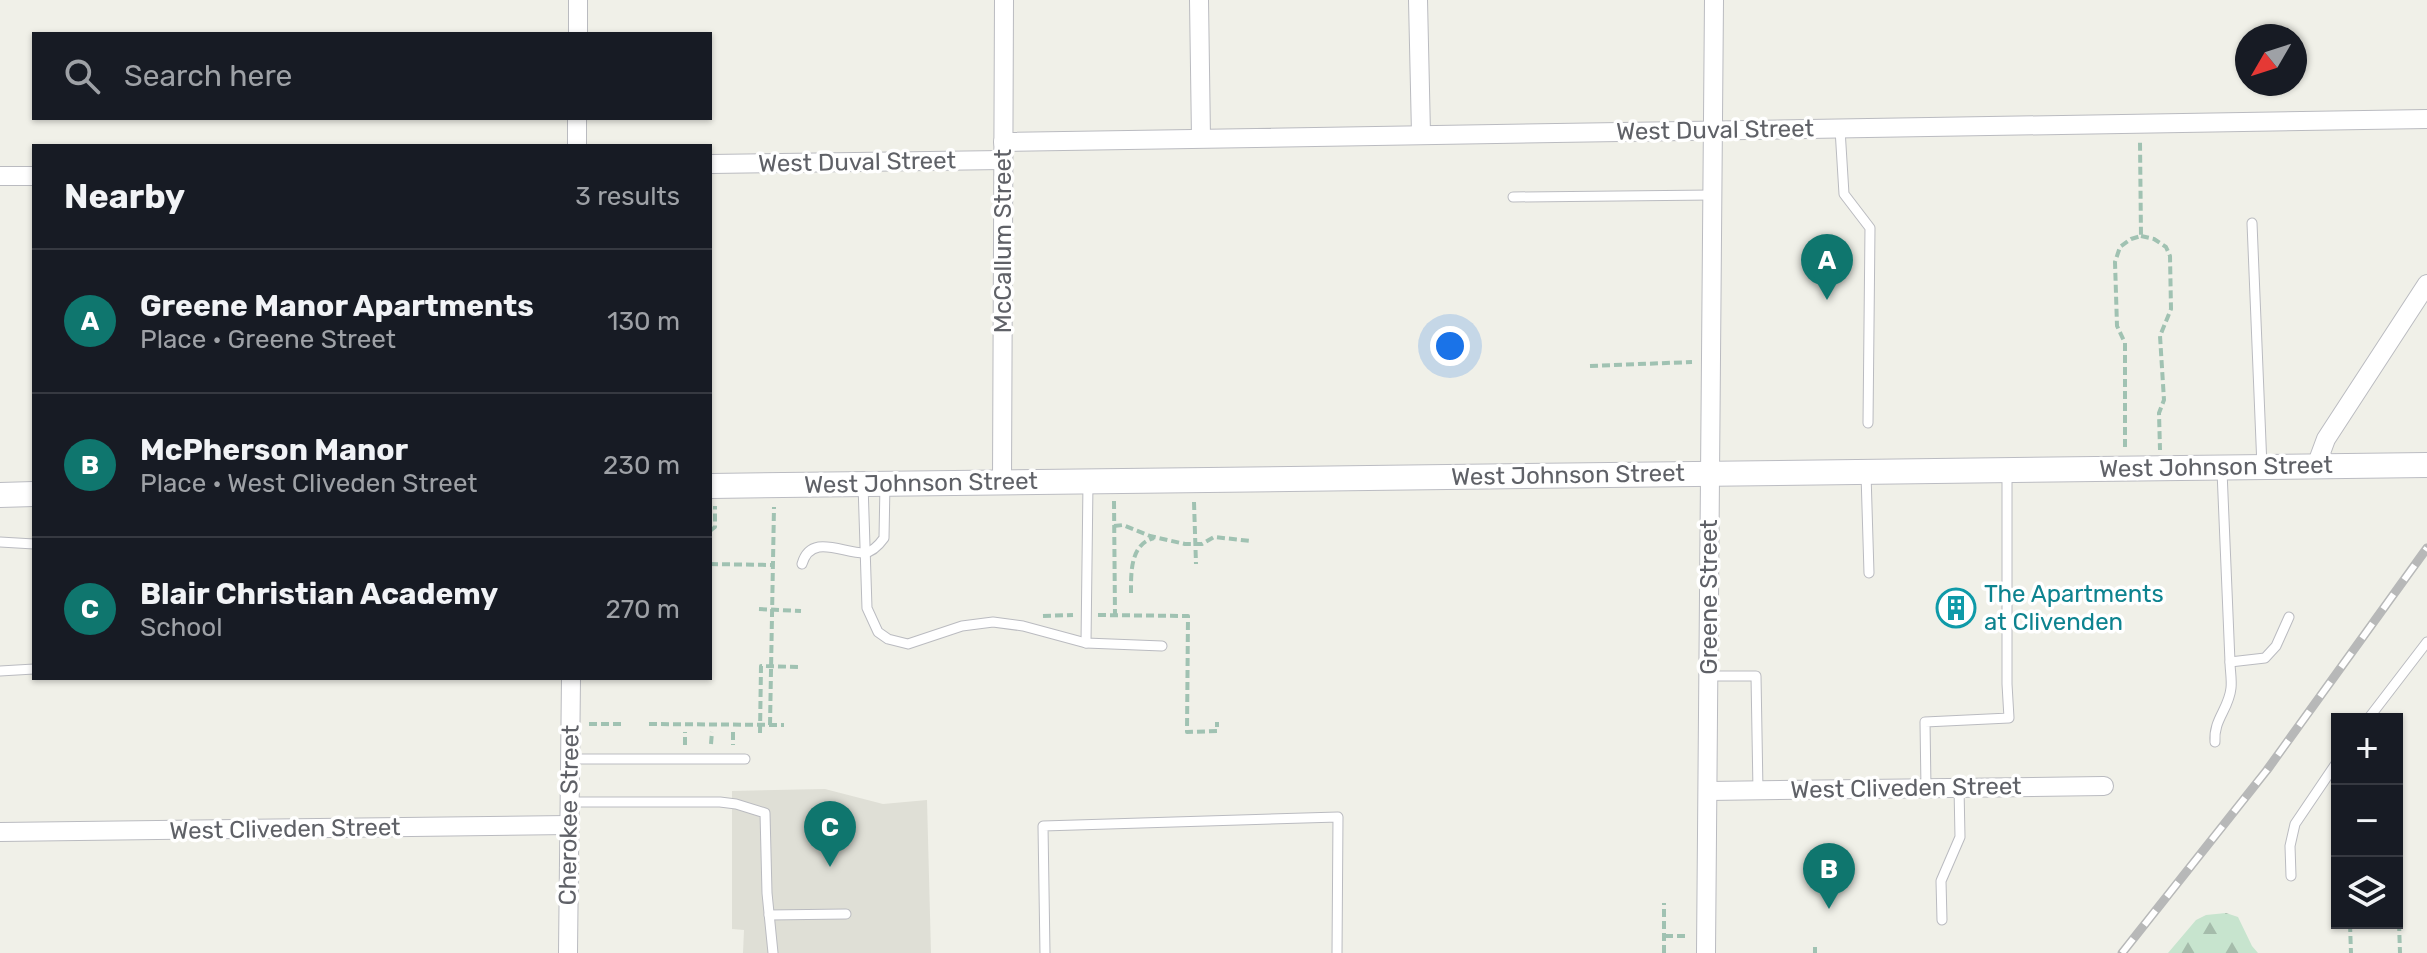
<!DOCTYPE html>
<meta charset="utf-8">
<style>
:root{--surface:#171b24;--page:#20242c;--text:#f1f3f6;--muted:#9ea1a6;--line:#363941;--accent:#0f766e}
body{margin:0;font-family:Rubik,sans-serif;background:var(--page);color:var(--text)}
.controls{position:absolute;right:24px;bottom:24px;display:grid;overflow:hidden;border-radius:0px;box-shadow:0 2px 6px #0004}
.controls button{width:72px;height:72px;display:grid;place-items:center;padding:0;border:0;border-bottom:2px solid var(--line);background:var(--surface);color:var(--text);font:40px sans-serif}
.compass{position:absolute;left:2235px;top:24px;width:72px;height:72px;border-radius:50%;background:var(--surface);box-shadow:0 2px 6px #0004;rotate:231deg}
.you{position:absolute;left:1450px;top:346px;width:28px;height:28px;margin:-20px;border:6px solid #fff;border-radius:50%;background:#1a73e8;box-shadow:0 0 0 12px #1a73e833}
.badge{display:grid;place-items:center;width:52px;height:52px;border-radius:50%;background:var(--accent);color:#fff;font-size:26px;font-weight:700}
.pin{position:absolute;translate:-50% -66px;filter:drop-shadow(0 2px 4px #0008)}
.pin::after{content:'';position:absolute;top:42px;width:28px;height:24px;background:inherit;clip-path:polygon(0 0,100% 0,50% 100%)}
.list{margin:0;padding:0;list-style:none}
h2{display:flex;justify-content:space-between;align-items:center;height:104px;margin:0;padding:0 32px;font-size:34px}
h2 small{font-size:26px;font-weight:400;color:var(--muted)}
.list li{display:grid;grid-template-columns:52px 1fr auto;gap:24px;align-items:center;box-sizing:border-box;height:144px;padding:0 32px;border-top:2px solid var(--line)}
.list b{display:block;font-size:30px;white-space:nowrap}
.list p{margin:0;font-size:26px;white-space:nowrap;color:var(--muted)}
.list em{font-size:26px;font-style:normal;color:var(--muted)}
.icon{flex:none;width:44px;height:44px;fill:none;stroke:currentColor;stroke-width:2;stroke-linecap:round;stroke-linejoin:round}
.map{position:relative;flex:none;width:2427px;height:953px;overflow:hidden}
.search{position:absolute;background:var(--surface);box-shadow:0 2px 6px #0004;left:32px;top:32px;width:680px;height:88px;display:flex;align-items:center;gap:20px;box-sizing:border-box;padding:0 28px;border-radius:0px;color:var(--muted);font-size:30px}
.panel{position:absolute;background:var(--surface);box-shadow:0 2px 6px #0004;left:32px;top:144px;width:680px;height:536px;border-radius:0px}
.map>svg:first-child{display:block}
.education{fill:#dfdfd6}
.forest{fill:url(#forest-firs)}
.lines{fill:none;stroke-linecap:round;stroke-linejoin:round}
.lane-casing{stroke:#babbc0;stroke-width:11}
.street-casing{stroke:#babbc0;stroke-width:20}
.secondary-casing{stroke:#bbbcc2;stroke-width:26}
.path{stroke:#a0c2b2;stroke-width:4;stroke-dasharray:8 4;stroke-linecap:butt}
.lane{stroke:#fff;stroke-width:9}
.street{stroke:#fff;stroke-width:18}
.secondary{stroke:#fff;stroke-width:24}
.rail-casing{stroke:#b7b8b8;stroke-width:9}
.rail{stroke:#fff;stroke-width:6;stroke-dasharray:18;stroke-linecap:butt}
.labels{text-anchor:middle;stroke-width:7;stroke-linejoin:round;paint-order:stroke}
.street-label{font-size:24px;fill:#5f6167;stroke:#fff}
.culture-label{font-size:24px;fill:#0d838f;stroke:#fff;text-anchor:start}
</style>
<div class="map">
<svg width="2427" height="953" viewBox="0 0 2427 953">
<defs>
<pattern id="forest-firs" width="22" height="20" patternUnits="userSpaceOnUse" patternTransform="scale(2)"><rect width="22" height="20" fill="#c7e4ce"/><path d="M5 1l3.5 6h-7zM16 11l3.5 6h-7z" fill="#a5bcab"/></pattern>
</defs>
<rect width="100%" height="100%" fill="#f0f0e8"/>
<path class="education" d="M 825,789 L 883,804 L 927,800 L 931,953 L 743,953 L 744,930 L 732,929 L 732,791 Z"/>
<path class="forest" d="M 2226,913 L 2238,917 L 2252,946 L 2258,953 L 2168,953 L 2196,920 L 2206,915 Z"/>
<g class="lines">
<g class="lane-casing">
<g id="lane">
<path d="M 1840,129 L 1844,194 L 1870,228 L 1868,423"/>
<path d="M 1513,197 L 1712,195"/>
<path d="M 2252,223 L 2262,467"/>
<path d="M 2222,471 L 2230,662 L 2265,658 L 2276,646 L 2289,617"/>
<path d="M 1866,474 L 1869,573"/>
<path d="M 863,484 L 867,608 L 878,632 L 888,639 L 908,644 L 962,626 L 993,622 L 1023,626 L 1086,643 L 1162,646"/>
<path d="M 0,542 L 34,544"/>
<path d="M 802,564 C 811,533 842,553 864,553 C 873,552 879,545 884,538 L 885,484"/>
<path d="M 1086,643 L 1088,483"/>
<path d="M 0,671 L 34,669"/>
<path d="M 1709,676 L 1756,676 L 1758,791"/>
<path d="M 2368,719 L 2427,642"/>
<path d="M 2215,742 C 2213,720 2229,709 2231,688 C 2232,680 2230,670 2230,662"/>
<path d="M 570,759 L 745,759"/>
<path d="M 1926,788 L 1925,722 L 2009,718 L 2007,684 L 2007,472"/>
<path d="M 569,802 L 720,802 L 736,804 L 765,813 L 767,893 L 773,953"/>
<path d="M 2291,876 L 2290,846 L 2295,824 L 2337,762"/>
<path d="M 769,915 L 846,914"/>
<path d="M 1942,920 L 1941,881 L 1960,837 L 1959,788"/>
<path d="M 1045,953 L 1043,826 L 1338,817 L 1337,953"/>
</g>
</g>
<g class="street-casing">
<g id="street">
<path d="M 1199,0 L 1201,138"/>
<path d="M 1418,0 L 1421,134"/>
<path d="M 578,34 L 578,0"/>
<path d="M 1003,142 L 2427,119"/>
<path d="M 577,146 L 577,118"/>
<path d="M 710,164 L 1003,160"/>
<path d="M 0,176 L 34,176"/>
<path d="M 2316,466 L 2326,439 L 2427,284"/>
<path d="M 1002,482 L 1004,0"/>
<path d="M 1708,791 L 2104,786"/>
<path d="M 0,832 L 569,825"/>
<path d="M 568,953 L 571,678"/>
<path d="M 1706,953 L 1714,0"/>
</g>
</g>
<g class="secondary-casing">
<g id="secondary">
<path d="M 710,486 L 2427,465"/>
<path d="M 0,495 L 34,494"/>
</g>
</g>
<g class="path">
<path d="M 2141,236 L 2154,239 L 2166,247 L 2170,256 L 2171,309 L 2160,336 L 2164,400 L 2159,413 L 2160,450"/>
<path d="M 1590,366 L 1692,362"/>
<path d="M 2125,447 L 2125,343 L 2117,326 L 2115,262 L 2120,247 L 2131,239 L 2141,236 L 2140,142"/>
<path d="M 1114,501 L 1115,615"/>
<path d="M 1194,502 L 1196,564"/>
<path d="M 1114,526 L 1123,525 L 1150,536 L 1185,544 L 1202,544 L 1214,537 L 1251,541"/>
<path d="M 710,531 L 715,527 L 715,506"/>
<path d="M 710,564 L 773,565"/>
<path d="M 1131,593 C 1131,573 1130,544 1154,538"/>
<path d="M 759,609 L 801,611"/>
<path d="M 1098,615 L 1188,616 L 1187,732 L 1217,731 L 1217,722"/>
<path d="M 1043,616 L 1073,615"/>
<path d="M 589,724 L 621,724"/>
<path d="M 649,724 L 784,725"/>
<path d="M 770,725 L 774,507"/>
<path d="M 733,732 L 733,745"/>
<path d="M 760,733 L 761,666 L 801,667"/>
<path d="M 711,744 L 712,732"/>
<path d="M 685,745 L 685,732"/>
<path d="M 2399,923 L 2400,953"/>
<path d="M 2350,924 L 2351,953"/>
<path d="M 1665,936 L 1687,936"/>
<path d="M 1664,953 L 1664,903"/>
<path d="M 1815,953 L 1815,947"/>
</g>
<use href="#lane" class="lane"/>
<use href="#street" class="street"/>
<use href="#secondary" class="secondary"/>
<g class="rail-casing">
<path id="rail" d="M 2122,953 L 2267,770 L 2427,548"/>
</g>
<use href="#rail" class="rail"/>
</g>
<defs>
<g id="building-ring" transform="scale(2)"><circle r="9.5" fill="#fff" stroke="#0f9aa8" stroke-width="1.5"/><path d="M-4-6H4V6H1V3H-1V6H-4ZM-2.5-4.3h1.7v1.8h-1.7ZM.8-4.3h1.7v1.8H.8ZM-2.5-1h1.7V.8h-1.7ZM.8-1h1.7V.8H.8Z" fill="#0f9aa8"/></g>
</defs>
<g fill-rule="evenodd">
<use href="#building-ring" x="1956" y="608"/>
</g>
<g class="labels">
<g class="street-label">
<text transform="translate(1715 130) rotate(-1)" y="8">West Duval Street</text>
<text transform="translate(857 162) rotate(-1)" y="8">West Duval Street</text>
<text transform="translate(1003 241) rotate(-90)" y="8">McCallum Street</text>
<text transform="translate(2216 467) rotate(-1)" y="8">West Johnson Street</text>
<text transform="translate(1568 475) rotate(-1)" y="8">West Johnson Street</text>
<text transform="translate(921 483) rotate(-1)" y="8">West Johnson Street</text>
<text transform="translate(1709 597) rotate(-90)" y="8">Greene Street</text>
<text transform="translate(1906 788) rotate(-1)" y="8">West Cliveden Street</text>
<text transform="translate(569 815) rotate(-89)" y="8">Cherokee Street</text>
<text transform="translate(285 829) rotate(-1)" y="8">West Cliveden Street</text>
</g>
<g class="culture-label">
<text x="1984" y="602">The Apartments<tspan x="1984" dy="28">at Clivenden</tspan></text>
</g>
</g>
</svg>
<div class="controls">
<button>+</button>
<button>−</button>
<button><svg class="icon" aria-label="layers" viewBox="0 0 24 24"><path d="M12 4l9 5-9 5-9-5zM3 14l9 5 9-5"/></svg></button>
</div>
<svg class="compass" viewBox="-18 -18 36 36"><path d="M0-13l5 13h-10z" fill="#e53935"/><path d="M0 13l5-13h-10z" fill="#9ea1a6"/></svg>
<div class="you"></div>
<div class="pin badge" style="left:1827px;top:300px">A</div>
<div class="pin badge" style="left:1829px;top:909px">B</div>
<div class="pin badge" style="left:830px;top:867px">C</div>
<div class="search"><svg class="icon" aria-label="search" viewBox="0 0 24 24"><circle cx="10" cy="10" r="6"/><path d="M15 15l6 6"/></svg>Search here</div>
<section class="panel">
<h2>Nearby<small>3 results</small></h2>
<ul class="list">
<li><span class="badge">A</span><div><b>Greene Manor Apartments</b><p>Place · Greene Street</p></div><em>130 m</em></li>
<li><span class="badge">B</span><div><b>McPherson Manor</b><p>Place · West Cliveden Street</p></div><em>230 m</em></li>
<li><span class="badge">C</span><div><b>Blair Christian Academy</b><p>School</p></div><em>270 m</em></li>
</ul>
</section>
</div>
